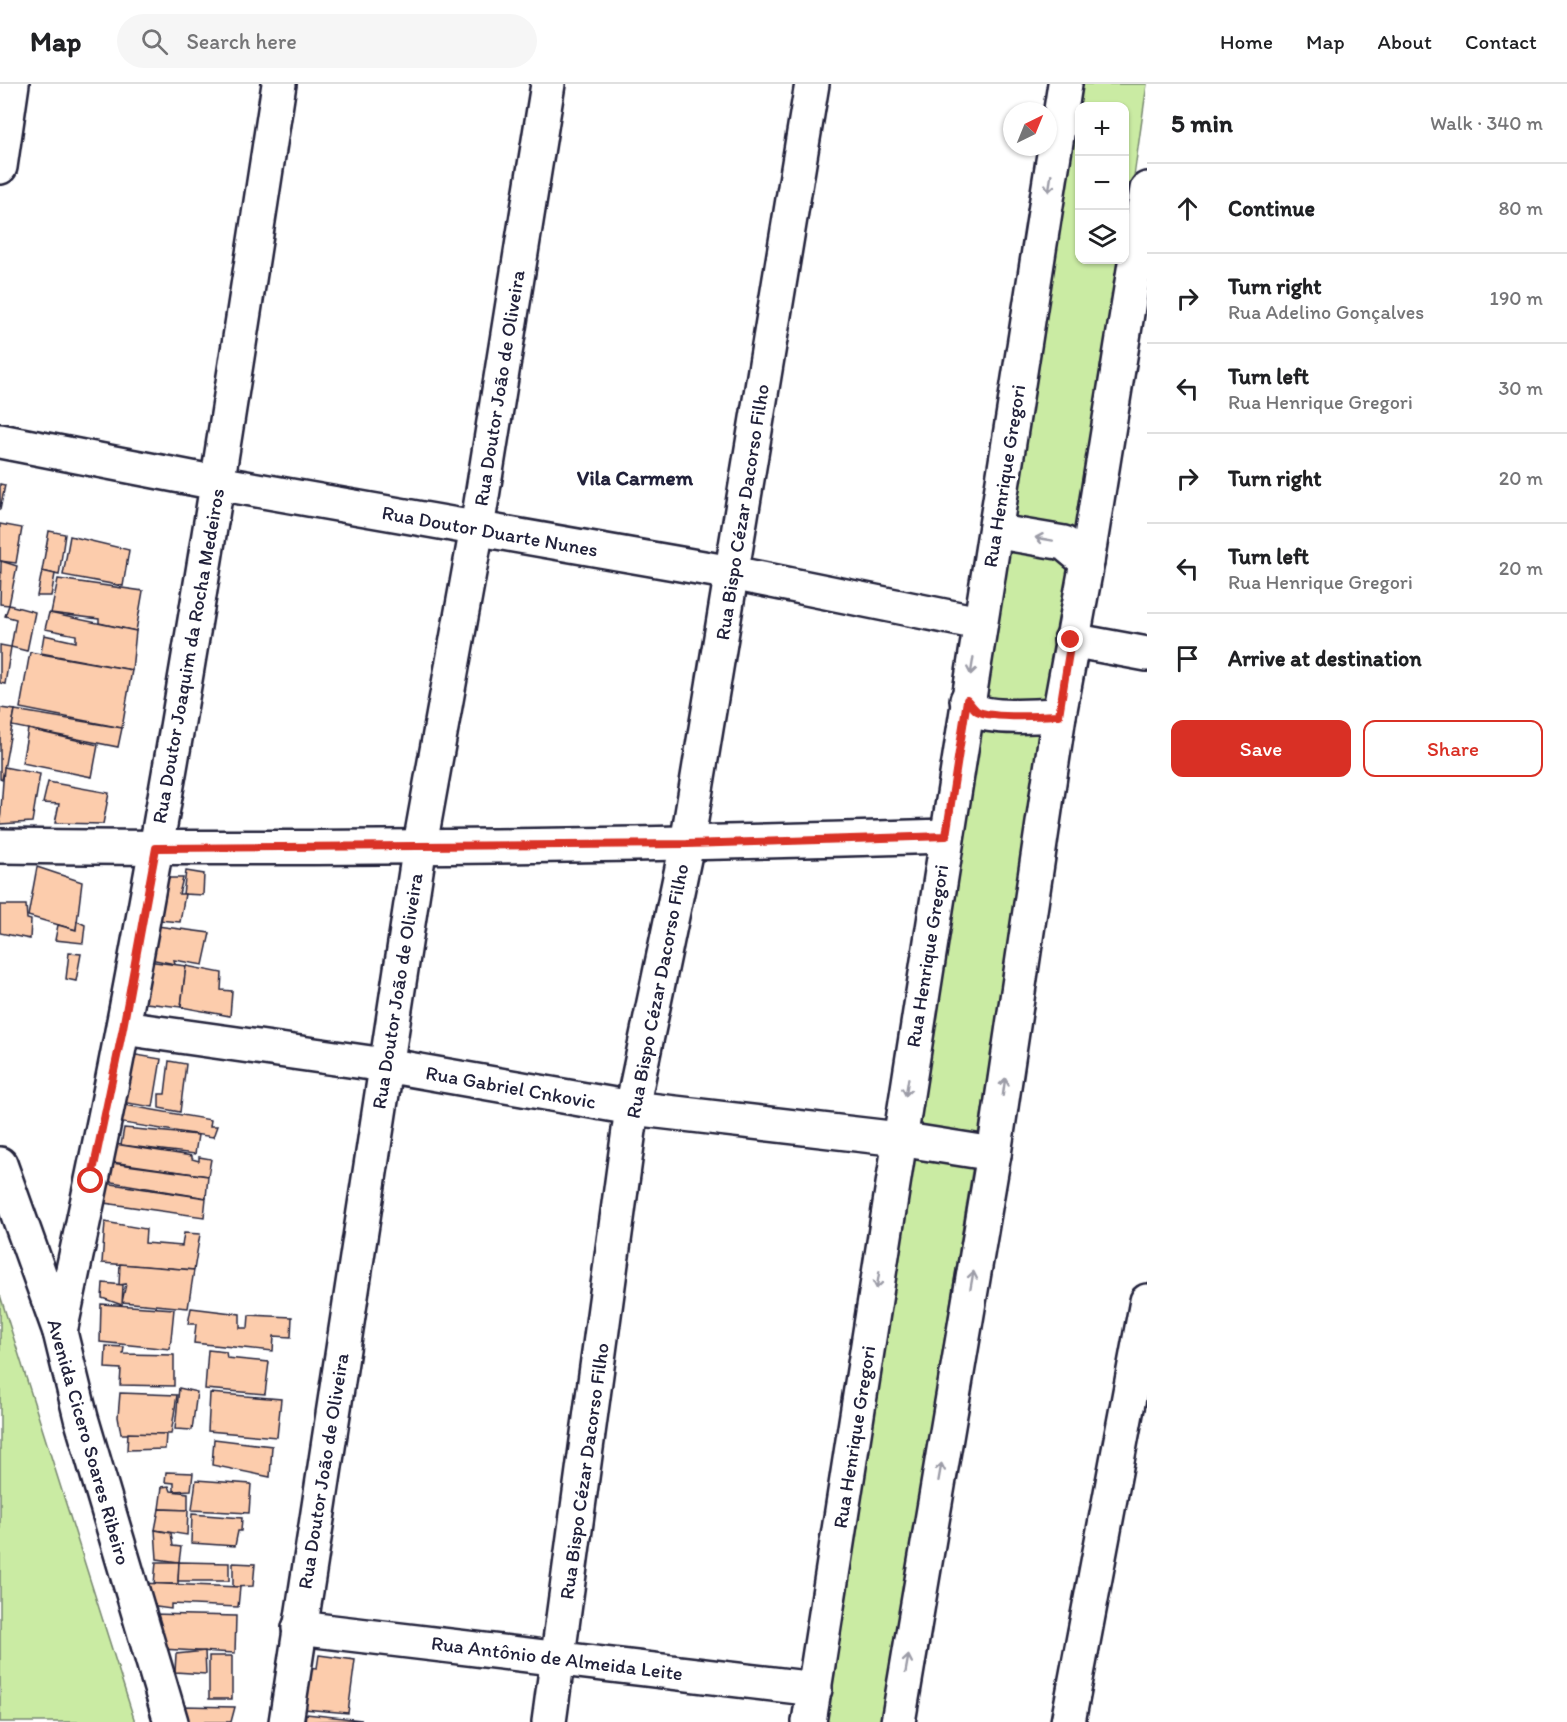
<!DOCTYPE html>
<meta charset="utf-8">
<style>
:root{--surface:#fff;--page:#f6f6f6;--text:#202124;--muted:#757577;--line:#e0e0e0;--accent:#d93025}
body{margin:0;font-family:Itim,sans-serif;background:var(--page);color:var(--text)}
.controls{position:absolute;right:18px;top:18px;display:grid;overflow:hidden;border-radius:12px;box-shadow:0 2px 4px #0004}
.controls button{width:54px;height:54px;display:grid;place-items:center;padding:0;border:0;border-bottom:2px solid var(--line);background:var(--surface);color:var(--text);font:30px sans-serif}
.compass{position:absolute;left:1003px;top:18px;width:54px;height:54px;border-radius:50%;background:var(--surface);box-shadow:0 2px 4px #0004;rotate:43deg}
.stop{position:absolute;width:18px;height:18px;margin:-14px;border:4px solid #d93025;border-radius:50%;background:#fff}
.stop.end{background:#d93025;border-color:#fff;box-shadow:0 2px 6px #0008}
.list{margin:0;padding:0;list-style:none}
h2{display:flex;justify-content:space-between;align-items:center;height:78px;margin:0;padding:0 24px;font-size:26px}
h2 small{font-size:20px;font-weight:400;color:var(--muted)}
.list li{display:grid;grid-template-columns:39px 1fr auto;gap:18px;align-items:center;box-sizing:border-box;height:90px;padding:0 24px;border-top:2px solid var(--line)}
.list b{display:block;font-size:22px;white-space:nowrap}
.list p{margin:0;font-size:20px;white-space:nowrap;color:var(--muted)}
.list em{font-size:20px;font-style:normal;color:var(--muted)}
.actions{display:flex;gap:12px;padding:18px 24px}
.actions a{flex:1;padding:14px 0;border:2px solid var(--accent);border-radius:12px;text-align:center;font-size:21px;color:var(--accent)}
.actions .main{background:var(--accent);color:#fff}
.icon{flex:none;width:33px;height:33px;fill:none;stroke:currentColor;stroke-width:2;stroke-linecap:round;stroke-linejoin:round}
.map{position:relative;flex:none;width:1147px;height:1638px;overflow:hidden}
header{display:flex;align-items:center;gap:36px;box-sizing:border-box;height:84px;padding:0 30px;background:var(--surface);border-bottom:2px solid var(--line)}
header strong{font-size:28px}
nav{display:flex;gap:33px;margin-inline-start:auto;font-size:21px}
.search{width:420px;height:54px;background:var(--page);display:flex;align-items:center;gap:15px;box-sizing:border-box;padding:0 21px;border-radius:33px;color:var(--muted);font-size:22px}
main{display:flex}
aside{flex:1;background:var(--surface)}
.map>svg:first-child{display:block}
.green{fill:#caeba3;stroke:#76866f;stroke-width:1.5}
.building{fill:#fcccac;stroke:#22223b;stroke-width:1.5}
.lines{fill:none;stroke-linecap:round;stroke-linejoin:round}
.minor-casing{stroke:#22223b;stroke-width:38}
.major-casing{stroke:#22223b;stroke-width:38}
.minor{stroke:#fff;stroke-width:33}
.major{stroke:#fff;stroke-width:33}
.oneway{stroke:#9c9ca7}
.route{stroke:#d93025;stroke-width:8}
.labels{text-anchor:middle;stroke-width:6;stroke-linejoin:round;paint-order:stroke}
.street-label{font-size:20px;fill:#22223b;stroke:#fff}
.neighbourhood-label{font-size:21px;font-weight:bold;fill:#22223b;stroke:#fff}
</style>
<header>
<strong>Map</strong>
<div class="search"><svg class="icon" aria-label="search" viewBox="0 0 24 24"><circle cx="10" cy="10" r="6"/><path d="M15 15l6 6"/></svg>Search here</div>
<nav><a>Home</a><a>Map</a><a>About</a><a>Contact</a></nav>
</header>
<main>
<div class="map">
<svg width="1147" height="1638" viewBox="0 0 1147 1638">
<rect width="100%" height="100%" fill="#fff"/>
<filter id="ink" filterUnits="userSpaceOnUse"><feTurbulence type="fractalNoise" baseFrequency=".0167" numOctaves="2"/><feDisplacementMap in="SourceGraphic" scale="12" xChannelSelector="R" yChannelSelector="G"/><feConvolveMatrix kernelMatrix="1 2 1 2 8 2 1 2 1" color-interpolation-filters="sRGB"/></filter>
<g filter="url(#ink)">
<g class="green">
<path d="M 1082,0 L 1147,0 L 1125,156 L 1124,22 L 1080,22 L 1080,176 L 1121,176 L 882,1638 L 816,1638 Z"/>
<path d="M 0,1211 L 135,1638 L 0,1638 Z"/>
</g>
<g class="building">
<path d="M 0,400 L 5,401 L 0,426 Z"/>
<path d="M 0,440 L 22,444 L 16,479 L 0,477 Z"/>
<path d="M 49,447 L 65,450 L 59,491 L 42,487 Z"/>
<path d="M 70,452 L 129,466 L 123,502 L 63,491 Z"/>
<path d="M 1,477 L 17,482 L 9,521 L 0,520 Z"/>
<path d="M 42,487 L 55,490 L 51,512 L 37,512 Z"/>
<path d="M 58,495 L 143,507 L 136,547 L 99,539 L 99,535 L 51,529 Z"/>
<path d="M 9,521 L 35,528 L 27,567 L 11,563 L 16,535 L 5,532 Z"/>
<path d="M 49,529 L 136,547 L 132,586 L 41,569 L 44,551 L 76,558 L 76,551 L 45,545 Z"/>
<path d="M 0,561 L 11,563 L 5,600 L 0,599 Z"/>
<path d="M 30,568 L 132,586 L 122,644 L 20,624 Z"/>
<path d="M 0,624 L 15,626 L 2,696 L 0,695 Z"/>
<path d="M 15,626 L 122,644 L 118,663 L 12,642 Z"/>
<path d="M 28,645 L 98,661 L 92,693 L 22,679 Z"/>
<path d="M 4,683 L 40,690 L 32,738 L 0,740 Z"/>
<path d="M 48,698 L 109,709 L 103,740 L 55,739 L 59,720 L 43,719 Z"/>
<path d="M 37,783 L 82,798 L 76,846 L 28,832 Z"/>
<path d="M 186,787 L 204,790 L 203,811 L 183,810 Z"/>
<path d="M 153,794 L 183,794 L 179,810 L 185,810 L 180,838 L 147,835 Z"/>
<path d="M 0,821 L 26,821 L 27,835 L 31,836 L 30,855 L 0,849 Z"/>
<path d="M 77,837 L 85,841 L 83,859 L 55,856 L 58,841 L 76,846 Z"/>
<path d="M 157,842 L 210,849 L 203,881 L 174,876 L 175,880 L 150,875 Z"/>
<path d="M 69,869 L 81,870 L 76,897 L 66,895 Z"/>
<path d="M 147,877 L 186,882 L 181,923 L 146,919 Z"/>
<path d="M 186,882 L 222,889 L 221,906 L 232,907 L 230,932 L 181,923 Z"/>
<path d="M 130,970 L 161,975 L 153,1023 L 114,1017 Z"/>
<path d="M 169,977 L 186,980 L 180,1028 L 159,1024 L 159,1010 L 165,1010 Z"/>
<path d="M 113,1019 L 211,1036 L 210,1042 L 217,1042 L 213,1053 L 110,1037 Z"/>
<path d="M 124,1044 L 198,1051 L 195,1070 L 121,1061 Z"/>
<path d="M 108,1059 L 192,1072 L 192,1075 L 199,1077 L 199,1073 L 211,1075 L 208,1092 L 105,1077 Z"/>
<path d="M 104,1078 L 208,1092 L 206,1114 L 100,1096 Z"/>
<path d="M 98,1098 L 206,1114 L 204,1133 L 97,1118 Z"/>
<path d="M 105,1138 L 146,1145 L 145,1159 L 182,1162 L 184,1149 L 200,1150 L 194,1186 L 102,1179 Z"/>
<path d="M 120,1180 L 194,1186 L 188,1224 L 122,1218 L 126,1200 L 119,1201 Z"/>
<path d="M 103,1199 L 123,1201 L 122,1221 L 102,1214 Z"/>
<path d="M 101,1220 L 174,1225 L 170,1265 L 100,1258 Z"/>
<path d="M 191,1224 L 240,1230 L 240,1244 L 248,1244 L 249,1231 L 292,1233 L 291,1253 L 274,1252 L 273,1267 L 194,1259 L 196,1240 L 188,1240 Z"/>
<path d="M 106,1262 L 124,1263 L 123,1270 L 174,1271 L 174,1302 L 120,1301 L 121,1285 L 105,1284 Z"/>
<path d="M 208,1266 L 226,1268 L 227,1274 L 269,1278 L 265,1310 L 205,1305 Z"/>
<path d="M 179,1304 L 197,1308 L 192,1346 L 175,1345 Z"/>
<path d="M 120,1309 L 177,1311 L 171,1350 L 121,1350 L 118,1333 Z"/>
<path d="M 210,1309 L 281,1315 L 277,1353 L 208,1347 Z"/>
<path d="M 128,1349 L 166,1350 L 165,1365 L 127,1366 Z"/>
<path d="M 214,1355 L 272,1362 L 270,1393 L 212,1381 Z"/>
<path d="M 166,1388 L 193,1389 L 191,1406 L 174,1407 L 174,1399 L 165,1398 Z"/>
<path d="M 196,1396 L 251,1400 L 249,1429 L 192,1426 Z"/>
<path d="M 169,1402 L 171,1407 L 188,1409 L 188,1426 L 159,1425 L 162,1403 Z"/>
<path d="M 159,1425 L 188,1426 L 187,1451 L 155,1446 Z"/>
<path d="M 192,1430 L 242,1434 L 241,1447 L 238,1447 L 235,1462 L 191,1459 Z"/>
<path d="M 155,1446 L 171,1449 L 173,1462 L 181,1463 L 179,1478 L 157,1475 Z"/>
<path d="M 156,1478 L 179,1478 L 178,1500 L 154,1500 Z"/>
<path d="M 179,1478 L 229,1479 L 229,1497 L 178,1497 Z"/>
<path d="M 233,1479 L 255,1480 L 253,1502 L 233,1503 Z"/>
<path d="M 139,1499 L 240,1503 L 238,1523 L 171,1520 L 171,1525 L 149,1522 Z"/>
<path d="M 151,1530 L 236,1532 L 235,1569 L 161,1565 Z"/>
<path d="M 205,1567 L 206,1590 L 175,1588 L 176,1570 Z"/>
<path d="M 319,1571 L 355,1576 L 348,1629 L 304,1625 L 307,1583 L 317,1584 Z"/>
<rect x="209" y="1572" width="23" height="43"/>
<path d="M 181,1622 L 235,1623 L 231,1638 L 185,1638 Z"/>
<path d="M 306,1630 L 362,1636 L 305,1638 Z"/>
</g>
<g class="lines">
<g class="minor-casing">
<g id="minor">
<path d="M 0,83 L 12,0"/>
<path d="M 0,357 L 217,399 L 732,489 L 979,539"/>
<path d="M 1071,556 L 1147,570"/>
<path d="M 0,762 C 315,766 631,762 946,752"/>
<path d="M 123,944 L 385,981 L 632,1024 L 899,1055 L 994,1070"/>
<path d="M 0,1080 L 60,1248 L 81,1334 L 171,1638"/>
<path d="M 60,1248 C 81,1146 104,1044 123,942 C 183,630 231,315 279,0"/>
<path d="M 299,1544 L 815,1605"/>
<path d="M 286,1638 L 420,761 L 477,444 L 548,0"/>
<path d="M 549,1638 L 632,1024 L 687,760 L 812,0"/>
<path d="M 1068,1638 L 1147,1217"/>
</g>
</g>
<g class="major-casing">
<g id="major">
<path d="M 995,456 L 1005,449 L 1064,459 L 1087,478"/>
<path d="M 967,616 C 970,619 974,625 977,627 C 992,635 1041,632 1059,631"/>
<path d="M 809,1638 L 1065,0"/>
<path d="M 898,1638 L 994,1070 L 1059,631 L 1087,478 L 1147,105"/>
</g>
</g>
<use href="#minor" class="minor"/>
<use href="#major" class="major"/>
</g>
<defs><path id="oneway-shaft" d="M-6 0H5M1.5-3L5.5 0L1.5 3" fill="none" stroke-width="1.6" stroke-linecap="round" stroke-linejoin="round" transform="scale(1.5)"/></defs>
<g class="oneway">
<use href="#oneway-shaft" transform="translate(1050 99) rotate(99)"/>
<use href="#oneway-shaft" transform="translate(1044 455) rotate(-170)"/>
<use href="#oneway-shaft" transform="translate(972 582) rotate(99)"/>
<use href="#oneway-shaft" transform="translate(907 1003) rotate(99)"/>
<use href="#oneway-shaft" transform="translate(1004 1003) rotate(-82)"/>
<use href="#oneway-shaft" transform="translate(878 1196) rotate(99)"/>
<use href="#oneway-shaft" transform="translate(972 1196) rotate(-80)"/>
<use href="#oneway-shaft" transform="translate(940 1388) rotate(-80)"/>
<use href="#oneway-shaft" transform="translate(907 1580) rotate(-80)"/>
</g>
</g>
<g class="lines" filter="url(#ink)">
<path class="route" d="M 91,1097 L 123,944 L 156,764 L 687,760 L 946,752 L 967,616 C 970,619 974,625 977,627 C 992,635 1041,632 1059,631 L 1071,556"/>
</g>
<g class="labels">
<g class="street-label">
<text transform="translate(499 304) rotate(-81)" y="7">Rua Doutor João de Oliveira</text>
<text transform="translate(1004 392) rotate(-81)" y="7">Rua Henrique Gregori</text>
<text transform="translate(742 428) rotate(-81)" y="7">Rua Bispo Cézar Dacorso Filho</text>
<text transform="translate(490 447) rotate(10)" y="7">Rua Doutor Duarte Nunes</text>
<text transform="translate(188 572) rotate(-80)" y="7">Rua Doutor Joaquim da Rocha Medeiros</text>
<text transform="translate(927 872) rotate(-81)" y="7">Rua Henrique Gregori</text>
<text transform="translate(397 907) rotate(-81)" y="7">Rua Doutor João de Oliveira</text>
<text transform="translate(657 907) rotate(-79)" y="7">Rua Bispo Cézar Dacorso Filho</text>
<text transform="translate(511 1003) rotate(10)" y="7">Rua Gabriel Cnkovic</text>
<text transform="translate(854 1353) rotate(-81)" y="7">Rua Henrique Gregori</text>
<text transform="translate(89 1358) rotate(74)" y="7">Avenida Cicero Soares Ribeiro</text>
<text transform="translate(323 1387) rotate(-81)" y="7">Rua Doutor João de Oliveira</text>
<text transform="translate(584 1387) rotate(-82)" y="7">Rua Bispo Cézar Dacorso Filho</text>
<text transform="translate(557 1574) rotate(7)" y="7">Rua Antônio de Almeida Leite</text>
</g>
<g class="neighbourhood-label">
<text x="635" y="401">Vila Carmem</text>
</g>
</g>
</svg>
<div class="controls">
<button>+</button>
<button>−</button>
<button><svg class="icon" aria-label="layers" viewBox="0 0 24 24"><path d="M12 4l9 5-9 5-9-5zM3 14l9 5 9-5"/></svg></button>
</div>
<svg class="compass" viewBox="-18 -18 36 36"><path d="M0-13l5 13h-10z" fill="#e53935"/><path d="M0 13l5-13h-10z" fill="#757577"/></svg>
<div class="stop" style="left:91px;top:1097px"></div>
<div class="stop end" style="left:1071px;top:556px"></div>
</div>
<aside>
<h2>5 min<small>Walk · 340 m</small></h2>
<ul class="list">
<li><svg class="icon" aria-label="ahead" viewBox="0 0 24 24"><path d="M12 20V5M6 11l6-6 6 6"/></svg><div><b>Continue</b></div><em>80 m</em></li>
<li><svg class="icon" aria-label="right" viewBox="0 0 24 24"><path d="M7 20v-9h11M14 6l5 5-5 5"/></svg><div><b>Turn right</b><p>Rua Adelino Gonçalves</p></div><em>190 m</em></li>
<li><svg class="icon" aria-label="left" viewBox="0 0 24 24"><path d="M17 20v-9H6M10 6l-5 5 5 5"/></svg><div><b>Turn left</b><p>Rua Henrique Gregori</p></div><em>30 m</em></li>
<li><svg class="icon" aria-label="right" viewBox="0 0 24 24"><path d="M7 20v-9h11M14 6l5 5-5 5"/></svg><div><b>Turn right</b></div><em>20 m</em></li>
<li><svg class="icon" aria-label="left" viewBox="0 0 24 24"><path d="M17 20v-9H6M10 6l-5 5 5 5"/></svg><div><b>Turn left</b><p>Rua Henrique Gregori</p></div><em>20 m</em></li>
<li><svg class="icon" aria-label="arrive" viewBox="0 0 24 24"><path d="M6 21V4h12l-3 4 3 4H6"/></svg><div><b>Arrive at destination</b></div></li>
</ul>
<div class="actions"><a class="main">Save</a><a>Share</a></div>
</aside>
</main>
